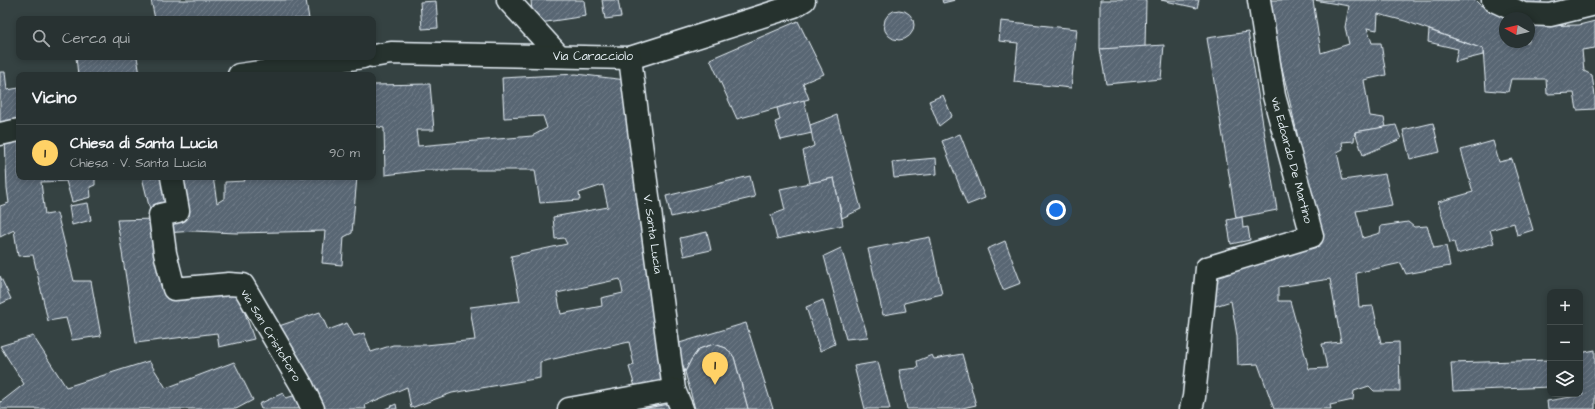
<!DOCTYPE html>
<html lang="it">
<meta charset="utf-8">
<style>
:root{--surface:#283232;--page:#343e3e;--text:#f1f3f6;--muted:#a5aaac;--line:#444d4d;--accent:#ffd166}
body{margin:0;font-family:"Architects Daughter",sans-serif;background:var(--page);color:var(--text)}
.controls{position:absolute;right:12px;bottom:12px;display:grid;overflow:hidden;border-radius:8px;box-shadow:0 2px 6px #0003}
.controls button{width:36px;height:36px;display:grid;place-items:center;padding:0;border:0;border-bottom:1px solid var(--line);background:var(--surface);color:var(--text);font:20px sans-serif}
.compass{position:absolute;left:1499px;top:12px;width:36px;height:36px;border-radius:50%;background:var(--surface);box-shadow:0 2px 6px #0003;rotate:278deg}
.you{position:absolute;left:1056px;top:210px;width:14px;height:14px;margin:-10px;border:3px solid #fff;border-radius:50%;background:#1a73e8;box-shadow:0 0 0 6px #1a73e833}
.badge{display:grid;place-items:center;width:26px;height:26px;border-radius:50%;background:var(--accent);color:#111;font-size:13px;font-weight:700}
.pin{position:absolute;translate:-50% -33px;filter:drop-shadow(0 1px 2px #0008)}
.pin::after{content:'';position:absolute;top:21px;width:14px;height:12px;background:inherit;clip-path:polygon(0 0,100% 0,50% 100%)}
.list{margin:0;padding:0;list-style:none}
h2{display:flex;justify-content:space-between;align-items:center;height:52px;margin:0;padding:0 16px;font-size:17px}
h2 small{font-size:13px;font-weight:400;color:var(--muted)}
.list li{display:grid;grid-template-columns:26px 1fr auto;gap:12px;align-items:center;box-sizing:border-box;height:56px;padding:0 16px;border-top:1px solid var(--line)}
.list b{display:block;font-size:15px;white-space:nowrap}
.list p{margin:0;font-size:13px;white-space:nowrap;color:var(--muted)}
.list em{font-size:13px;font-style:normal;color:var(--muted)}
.icon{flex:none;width:22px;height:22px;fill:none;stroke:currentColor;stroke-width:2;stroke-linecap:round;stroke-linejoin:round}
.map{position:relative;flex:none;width:1595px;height:409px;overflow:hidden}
.search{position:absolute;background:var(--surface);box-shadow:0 2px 6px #0003;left:16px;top:16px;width:360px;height:44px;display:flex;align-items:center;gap:10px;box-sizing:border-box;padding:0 14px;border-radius:8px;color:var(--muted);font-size:15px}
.panel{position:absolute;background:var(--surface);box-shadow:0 2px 6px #0003;left:16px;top:72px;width:360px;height:108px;border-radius:8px}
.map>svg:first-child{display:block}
.building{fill:url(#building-hatch);stroke:#e8f1f8;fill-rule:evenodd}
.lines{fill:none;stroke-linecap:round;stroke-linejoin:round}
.minor-casing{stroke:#e8f1f8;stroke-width:25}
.minor{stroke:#26332d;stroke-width:22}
.labels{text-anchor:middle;stroke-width:3.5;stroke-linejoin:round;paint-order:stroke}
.street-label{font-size:12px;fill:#e8f1f8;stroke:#26332d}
</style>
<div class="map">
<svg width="1595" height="409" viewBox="0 0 1595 409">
<defs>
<pattern id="building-hatch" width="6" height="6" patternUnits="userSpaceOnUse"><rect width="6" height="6" fill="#586673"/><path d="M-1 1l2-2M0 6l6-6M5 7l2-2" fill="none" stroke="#707c88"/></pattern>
</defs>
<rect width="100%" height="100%" fill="#354242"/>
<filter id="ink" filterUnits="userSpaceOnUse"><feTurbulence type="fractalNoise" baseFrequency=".025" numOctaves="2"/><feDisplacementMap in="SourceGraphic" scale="8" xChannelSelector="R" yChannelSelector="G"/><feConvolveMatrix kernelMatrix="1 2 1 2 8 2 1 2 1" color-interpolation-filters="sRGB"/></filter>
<g filter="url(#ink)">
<g class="building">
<path d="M 151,0 L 306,0 L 309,19 L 155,19 Z"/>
<path d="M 531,0 L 584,0 L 586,16 L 533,24 Z"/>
<path d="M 602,0 L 618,0 L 621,17 L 605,19 Z"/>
<path d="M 942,0 L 955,0 L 943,3 Z"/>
<path d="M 1100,0 L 1146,0 L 1145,47 L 1100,49 Z"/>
<path d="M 1161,0 L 1199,0 L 1197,8 Z"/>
<path d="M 1270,0 L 1313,0 L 1321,53 L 1349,44 L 1345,27 L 1349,6 L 1314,0 L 1475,0 L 1480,5 L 1505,13 L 1503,27 L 1505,27 L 1505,42 L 1529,42 L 1529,26 L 1579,25 L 1595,21 L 1595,48 L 1582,50 L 1584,71 L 1592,75 L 1595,96 L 1595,109 L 1577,110 L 1574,93 L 1547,94 L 1546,79 L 1511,79 L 1508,92 L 1486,90 L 1483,49 L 1405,21 L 1378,14 L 1377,30 L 1367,28 L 1372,43 L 1381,43 L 1386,75 L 1364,80 L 1370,116 L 1384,118 L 1386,127 L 1355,132 L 1354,141 L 1342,142 L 1343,149 L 1337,152 L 1343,180 L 1385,174 L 1392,205 L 1356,211 L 1363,238 L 1380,233 L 1381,226 L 1408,222 L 1414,227 L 1427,226 L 1434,248 L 1446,246 L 1450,266 L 1406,274 L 1401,263 L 1356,273 L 1359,307 L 1373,306 L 1381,343 L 1399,342 L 1400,391 L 1374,391 L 1369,386 L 1354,391 L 1353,400 L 1330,405 L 1331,409 L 1274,409 L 1258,364 L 1238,365 L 1237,336 L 1231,301 L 1203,310 L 1204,272 L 1318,245 L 1297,133 L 1271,20 ZM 1330,279 L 1341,342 L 1322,344 L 1327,368 L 1309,369 L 1290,301 L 1278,301 L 1278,287 Z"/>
<path d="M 1509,0 L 1542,0 L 1538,9 Z"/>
<path d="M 436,1 L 438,28 L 422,29 L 420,2 Z"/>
<circle cx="899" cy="25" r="15"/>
<path d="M 798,21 L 824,74 L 803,83 L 809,99 L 737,119 L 710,59 Z"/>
<path d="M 1001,21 L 1077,29 L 1071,88 L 1014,82 L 1018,43 L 999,41 Z"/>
<path d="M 1429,30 L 1483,49 L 1483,55 L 1455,62 L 1458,49 L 1428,42 Z"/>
<path d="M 1248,32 L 1277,210 L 1236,218 L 1207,38 Z"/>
<path d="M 1164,45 L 1161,79 L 1106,84 L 1100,49 Z"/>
<path d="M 76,57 L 137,57 L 140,75 L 78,75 Z"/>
<path d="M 0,72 L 5,72 L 7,90 L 19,88 L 19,125 L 0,128 Z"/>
<path d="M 576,74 L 626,80 L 629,132 L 662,384 L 636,390 L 629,367 L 634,365 L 629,342 L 540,362 L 540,378 L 452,393 L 411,408 L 407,387 L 365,405 L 366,409 L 321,409 L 276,327 L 320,312 L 328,330 L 347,323 L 354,336 L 364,333 L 371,352 L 393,345 L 426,345 L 475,340 L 470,307 L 520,301 L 511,256 L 567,244 L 564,238 L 555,239 L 553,217 L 608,207 L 603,185 L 579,193 L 580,200 L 540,203 L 535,170 L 426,170 L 385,175 L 384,128 L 373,126 L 373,85 L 430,84 L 434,130 L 416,130 L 418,146 L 532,136 L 547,128 L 543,116 L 504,118 L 502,78 ZM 620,279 L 623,293 L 601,298 L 602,306 L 561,314 L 557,293 Z"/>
<path d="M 943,95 L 952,116 L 939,126 L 929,101 Z"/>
<path d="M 804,100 L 812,133 L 781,140 L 775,122 L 780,120 L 777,108 Z"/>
<path d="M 837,115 L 861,209 L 842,218 L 834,178 L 810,183 L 803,151 L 814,146 L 810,125 Z"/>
<path d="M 1433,123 L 1440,152 L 1410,159 L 1403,130 Z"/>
<path d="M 1396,125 L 1401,139 L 1363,155 L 1355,132 Z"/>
<path d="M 960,134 L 985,198 L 967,205 L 942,141 Z"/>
<path d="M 19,136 L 19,177 L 95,177 L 95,185 L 90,187 L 91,197 L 72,202 L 66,181 L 41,182 L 45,215 L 57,213 L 74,281 L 91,281 L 101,336 L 72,340 L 66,318 L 48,321 L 33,255 L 18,256 L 14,230 L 0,237 L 0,206 L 9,203 L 7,188 L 5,138 Z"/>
<path d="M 1493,141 L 1499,162 L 1512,159 L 1533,230 L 1517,235 L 1514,223 L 1490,230 L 1494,243 L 1457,254 L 1454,242 L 1450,243 L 1438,202 L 1473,192 L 1461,150 Z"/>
<path d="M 936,158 L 937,174 L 894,178 L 892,162 Z"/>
<path d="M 750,176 L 755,197 L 671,217 L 666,196 Z"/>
<path d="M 142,177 L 166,177 L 171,206 L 150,210 Z"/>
<path d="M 176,177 L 213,177 L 217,203 L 225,198 L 225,182 L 245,181 L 243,177 L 357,177 L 352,233 L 344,237 L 342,265 L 322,263 L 325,231 L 236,233 L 194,231 L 165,233 Z"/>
<path d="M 834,178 L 843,225 L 777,239 L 771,215 L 785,210 L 780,189 Z"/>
<path d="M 88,203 L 91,220 L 72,225 L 69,206 Z"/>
<path d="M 1242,217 L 1243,228 L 1248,227 L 1250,240 L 1231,244 L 1227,220 Z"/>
<path d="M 156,219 L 168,297 L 238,293 L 254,339 L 219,347 L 217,333 L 136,343 L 117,220 Z"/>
<path d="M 707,232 L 711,250 L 684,256 L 680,238 Z"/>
<path d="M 930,237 L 942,294 L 904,303 L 906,311 L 883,315 L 868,249 Z"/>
<path d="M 1005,241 L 1021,283 L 1003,290 L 987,249 Z"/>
<path d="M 841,248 L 868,337 L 846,339 L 824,256 Z"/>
<path d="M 0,276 L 11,299 L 0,304 Z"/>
<path d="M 823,300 L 835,344 L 820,351 L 806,307 Z"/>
<path d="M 746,323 L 773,409 L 748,409 L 734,357 L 726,348 L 714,344 L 699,349 L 691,360 L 685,372 L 676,344 Z"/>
<path d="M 33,336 L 66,387 L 149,361 L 166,388 L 234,362 L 253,400 L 236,409 L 0,409 L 0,401 L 1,402 L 24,384 L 0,346 Z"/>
<path d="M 714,344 L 726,348 L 734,357 L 748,409 L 695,409 L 685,372 L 691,360 L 699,349 Z"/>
<path d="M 1595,350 L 1595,409 L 1548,409 L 1547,401 L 1583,395 L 1580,379 L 1580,353 Z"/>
<path d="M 962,354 L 976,405 L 958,409 L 907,409 L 899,370 L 918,368 L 917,361 L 932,355 L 934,359 Z"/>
<path d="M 1550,360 L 1550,387 L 1453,391 L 1451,363 Z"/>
<path d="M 878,362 L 890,409 L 865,409 L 854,366 Z"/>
<path d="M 283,393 L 286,398 L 300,394 L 309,409 L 261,409 L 259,404 Z"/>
<path d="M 396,404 L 397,409 L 385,409 Z"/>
<path d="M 670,404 L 673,409 L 641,409 Z"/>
</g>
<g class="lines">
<g class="minor-casing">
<g id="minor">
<path d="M 508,0 L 559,56"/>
<path d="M 1493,0 L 1523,14 L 1550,15 L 1595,4"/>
<path d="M 373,56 L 391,53 L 630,58 L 794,6 L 804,0"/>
<path d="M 630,58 L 639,129 L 674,390 L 682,409"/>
<path d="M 239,75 L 363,57"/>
<path d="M 0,134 L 19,130"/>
<path d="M 172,177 L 178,211 L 160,215 L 165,253 L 174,289 L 229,284 L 243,285 L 302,386 L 313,409"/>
<path d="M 569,409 L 674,390"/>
<path d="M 1191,409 L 1194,397 L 1207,268 L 1312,236 L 1274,96 L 1259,0"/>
</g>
</g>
<use href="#minor" class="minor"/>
</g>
</g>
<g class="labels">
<g class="street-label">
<text x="593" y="60">Via Caracciolo</text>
<text transform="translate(1292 160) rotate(75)" y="4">via Edoardo De Martino</text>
<text transform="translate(653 234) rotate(82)" y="4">V. Santa Lucia</text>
<text transform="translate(271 335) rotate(59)" y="4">via San Cristoforo</text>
</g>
</g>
</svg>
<div class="controls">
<button>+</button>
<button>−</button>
<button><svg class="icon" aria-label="layers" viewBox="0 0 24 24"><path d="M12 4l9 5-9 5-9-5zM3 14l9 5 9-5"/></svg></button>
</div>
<svg class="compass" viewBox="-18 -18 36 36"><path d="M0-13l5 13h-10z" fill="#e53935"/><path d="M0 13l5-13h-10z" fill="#a5aaac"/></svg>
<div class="you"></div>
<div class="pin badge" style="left:715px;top:385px">1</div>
<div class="search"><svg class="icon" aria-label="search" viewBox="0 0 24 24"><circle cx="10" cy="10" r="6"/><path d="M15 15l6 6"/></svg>Cerca qui</div>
<section class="panel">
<h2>Vicino<small></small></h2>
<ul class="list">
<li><span class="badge">1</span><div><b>Chiesa di Santa Lucia</b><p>Chiesa · V. Santa Lucia</p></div><em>90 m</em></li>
</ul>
</section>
</div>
